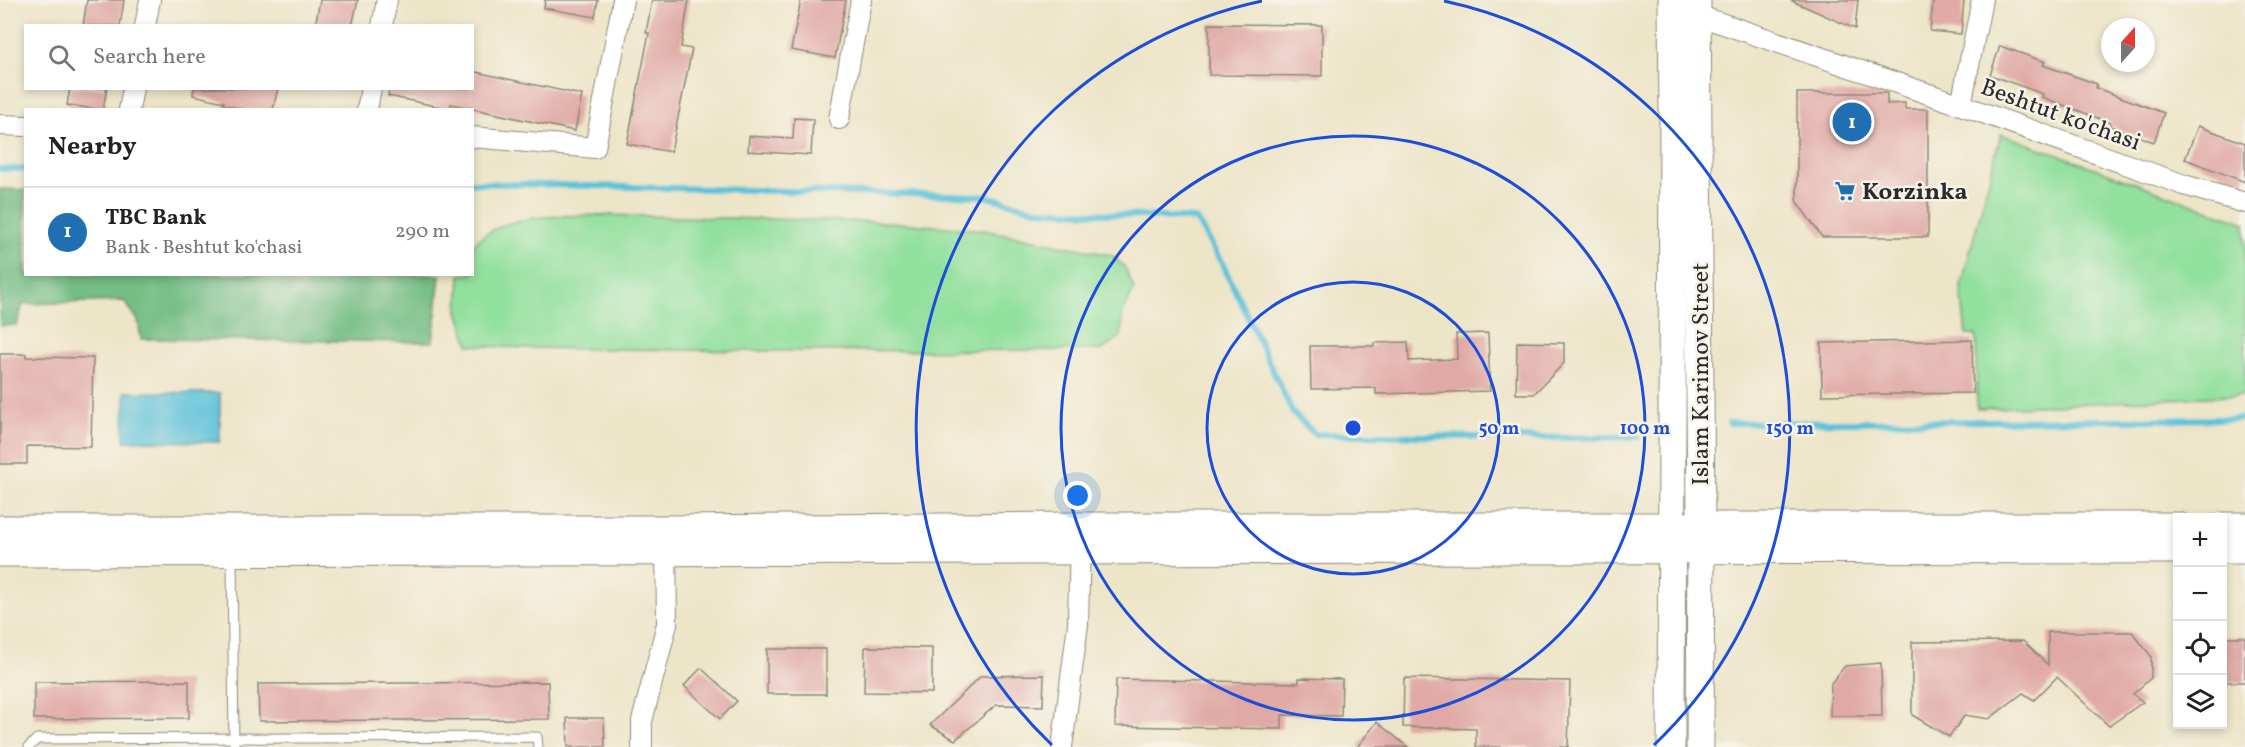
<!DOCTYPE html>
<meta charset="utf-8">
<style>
:root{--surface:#fff;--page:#f2f2f2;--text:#222;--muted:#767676;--line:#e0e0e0;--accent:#1f6fb2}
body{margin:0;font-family:Vollkorn,serif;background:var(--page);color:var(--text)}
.controls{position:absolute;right:18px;bottom:18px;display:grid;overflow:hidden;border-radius:0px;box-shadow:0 3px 9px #0003}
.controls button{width:54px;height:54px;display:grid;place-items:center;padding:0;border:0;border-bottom:2px solid var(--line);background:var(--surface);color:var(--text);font:30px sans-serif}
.compass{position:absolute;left:2101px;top:18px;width:54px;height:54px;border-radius:50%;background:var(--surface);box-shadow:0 3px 9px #0003;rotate:21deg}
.you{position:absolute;left:1078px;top:496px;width:21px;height:21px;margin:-15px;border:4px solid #fff;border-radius:50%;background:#1a73e8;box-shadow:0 0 0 9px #1a73e833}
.badge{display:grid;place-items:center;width:39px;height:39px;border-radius:50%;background:var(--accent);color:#fff;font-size:20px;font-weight:700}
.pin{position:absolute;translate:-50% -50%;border:3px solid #fff;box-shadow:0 2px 6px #0006}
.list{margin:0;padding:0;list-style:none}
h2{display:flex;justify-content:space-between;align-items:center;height:78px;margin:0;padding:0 24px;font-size:26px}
h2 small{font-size:20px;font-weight:400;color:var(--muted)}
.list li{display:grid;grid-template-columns:39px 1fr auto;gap:18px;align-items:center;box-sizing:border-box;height:90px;padding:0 24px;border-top:2px solid var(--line)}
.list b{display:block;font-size:22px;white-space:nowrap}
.list p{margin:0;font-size:20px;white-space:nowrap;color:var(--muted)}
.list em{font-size:20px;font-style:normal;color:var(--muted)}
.icon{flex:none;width:33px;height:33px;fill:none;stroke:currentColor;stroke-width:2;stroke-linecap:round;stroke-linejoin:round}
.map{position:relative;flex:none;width:2245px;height:747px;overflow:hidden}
.search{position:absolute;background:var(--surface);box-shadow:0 3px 9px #0003;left:24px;top:24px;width:450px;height:66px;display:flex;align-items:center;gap:15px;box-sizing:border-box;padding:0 21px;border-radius:0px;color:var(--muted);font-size:22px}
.panel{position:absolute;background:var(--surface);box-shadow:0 3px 9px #0003;left:24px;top:108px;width:450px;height:168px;border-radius:0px}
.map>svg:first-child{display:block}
.green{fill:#92e09e;stroke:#5e8664;stroke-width:1.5}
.forest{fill:#75be85;stroke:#507458;stroke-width:1.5}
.water{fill:#5bc1d9;stroke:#437682;stroke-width:1.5}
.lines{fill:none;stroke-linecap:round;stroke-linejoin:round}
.stream{stroke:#5bc1d9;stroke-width:6}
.building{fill:#e0a9a5}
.service-casing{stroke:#8c887a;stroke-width:11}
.minor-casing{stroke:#8c887a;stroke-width:22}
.secondary-casing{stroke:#8c887a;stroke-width:29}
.service{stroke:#fff;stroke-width:9}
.minor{stroke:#fff;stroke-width:20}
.secondary{stroke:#fff;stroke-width:27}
.ring{fill:none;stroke:#1d4ed8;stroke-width:3}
.labels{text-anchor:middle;stroke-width:5;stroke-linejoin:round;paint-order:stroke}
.street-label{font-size:24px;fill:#2b2b2b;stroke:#f7f3e8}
.poi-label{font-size:24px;font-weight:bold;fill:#2b2b2b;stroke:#f7f3e8;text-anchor:start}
.centre{fill:#1d4ed8;stroke:#f7f3e8;stroke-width:3}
.ring-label{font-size:18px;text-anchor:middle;font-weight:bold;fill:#1d4ed8;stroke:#f7f3e8;stroke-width:5;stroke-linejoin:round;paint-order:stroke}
</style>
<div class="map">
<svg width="2245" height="747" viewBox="0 0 2245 747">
<rect width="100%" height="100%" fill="#f7f3e8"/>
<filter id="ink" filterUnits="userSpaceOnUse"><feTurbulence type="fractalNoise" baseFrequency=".0167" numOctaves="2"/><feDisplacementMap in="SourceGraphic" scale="12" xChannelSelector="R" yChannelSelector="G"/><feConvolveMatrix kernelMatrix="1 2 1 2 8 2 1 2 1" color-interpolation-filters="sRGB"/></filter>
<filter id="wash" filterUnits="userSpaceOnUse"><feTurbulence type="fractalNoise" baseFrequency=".008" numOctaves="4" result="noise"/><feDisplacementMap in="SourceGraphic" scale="24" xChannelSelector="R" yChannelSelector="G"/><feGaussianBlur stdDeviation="1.35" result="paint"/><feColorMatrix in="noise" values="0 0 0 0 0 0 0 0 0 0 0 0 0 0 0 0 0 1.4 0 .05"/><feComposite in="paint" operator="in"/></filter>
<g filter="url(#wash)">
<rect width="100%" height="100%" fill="#ede5c8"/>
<g class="green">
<path d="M 2001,134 L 2245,223 L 2245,395 L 1977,409 L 1976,335 L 1966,335 L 1961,286 Z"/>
<path d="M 603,215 L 886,222 L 984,230 L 1111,255 L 1124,266 L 1134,289 L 1122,314 L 1121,336 L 1102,350 L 759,351 L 523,348 L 469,345 L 458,311 L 460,275 L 472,274 L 473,245 C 504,211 561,217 603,215 Z"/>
</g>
<path class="forest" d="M 0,189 L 25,190 L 26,274 L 440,275 L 433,342 L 141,339 L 138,320 L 124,301 L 23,304 L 17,325 L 0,326 Z"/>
<path class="water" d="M 125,392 L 220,393 L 220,442 L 124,441 Z"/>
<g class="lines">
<g class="stream">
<path d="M 0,169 L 26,169"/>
<path d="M 472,183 L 985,196 L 1036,210 L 1196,219 L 1224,267 L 1293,413 L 1315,434 L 1527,438 L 1638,437"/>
<path d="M 1729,423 L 2245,419"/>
</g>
</g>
<g id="blocks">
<g class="building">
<path d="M 87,0 L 124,0 L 120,26 L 83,26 Z"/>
<path d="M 320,0 L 358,0 L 352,26 L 315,26 Z"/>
<path d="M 545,0 L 598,0 L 595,17 L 544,8 Z"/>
<path d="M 652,0 L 689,0 L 681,47 L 692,49 L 671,152 L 627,144 L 649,33 L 646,33 Z"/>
<path d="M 801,0 L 846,0 L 835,58 L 791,50 Z"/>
<path d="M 1790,0 L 1858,0 L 1855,29 Z"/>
<path d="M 1933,0 L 1964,0 L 1961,34 L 1930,31 Z"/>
<path d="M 1209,24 L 1322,25 L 1322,76 L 1209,75 Z"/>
<path d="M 2000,46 L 2045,62 L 2043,65 L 2097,84 L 2096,88 L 2164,113 L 2154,142 L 2110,126 L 2111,123 L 2042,97 L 2043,94 L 1990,75 Z"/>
<path d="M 476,72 L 582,95 L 575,131 L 451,104 L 450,109 L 388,96 L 389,88 L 473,88 Z"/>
<path d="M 70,88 L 107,88 L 103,110 L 67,105 Z"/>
<path d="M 194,88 L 278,88 L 273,110 L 245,110 L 223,104 L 224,102 L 193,95 Z"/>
<path d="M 1797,93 L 1887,93 L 1887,104 L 1905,103 L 1905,109 L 1928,109 L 1928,237 L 1822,237 L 1797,202 Z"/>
<path d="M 794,118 L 813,119 L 811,155 L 748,151 L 749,136 L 793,139 Z"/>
<path d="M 2198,126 L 2245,143 L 2245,182 L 2185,159 Z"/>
<path d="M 1488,333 L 1490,391 L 1376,394 L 1376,388 L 1311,389 L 1310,346 L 1374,346 L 1374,343 L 1408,342 L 1409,361 L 1457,359 L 1456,334 Z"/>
<path d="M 1972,340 L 1973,393 L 1822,395 L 1821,343 Z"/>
<path d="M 1517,342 L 1564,343 L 1564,363 L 1534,394 L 1516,394 Z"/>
<path d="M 0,354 L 26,354 L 26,357 L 93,358 L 91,447 L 27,446 L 27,464 L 0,464 Z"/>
<path d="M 2048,632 L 2132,632 L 2151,656 L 2151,678 L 2133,694 L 2143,702 L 2109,726 L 2057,677 L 2034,700 L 2023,693 L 1989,719 L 1965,715 L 1949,737 L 1912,715 L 1912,642 L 2023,641 L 2048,665 Z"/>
<rect x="2223" y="637" width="22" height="45"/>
<path d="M 865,647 L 932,648 L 932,693 L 864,692 Z"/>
<rect x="767" y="649" width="59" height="45"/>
<path d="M 1881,663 L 1882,716 L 1830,716 L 1831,683 L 1845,666 Z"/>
<path d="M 701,668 L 737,701 L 720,719 L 684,686 Z"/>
<path d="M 1044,675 L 1043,706 L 996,705 L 955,740 L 930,725 L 981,676 Z"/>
<path d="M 1299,678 L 1342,679 L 1341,716 L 1282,715 L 1282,729 L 1115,726 L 1116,679 L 1299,683 Z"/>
<path d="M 1404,678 L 1570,681 L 1568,747 L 1476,747 L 1476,729 L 1403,727 Z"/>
<path d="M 189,681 L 189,718 L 34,719 L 34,682 Z"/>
<path d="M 548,682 L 549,719 L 259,721 L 258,684 Z"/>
<path d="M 567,718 L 604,718 L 605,747 L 568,747 Z"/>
<path d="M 1377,722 L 1408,747 L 1357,747 Z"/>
</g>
</g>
</g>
<g filter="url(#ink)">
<use href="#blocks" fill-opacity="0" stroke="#8c887a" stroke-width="1.5"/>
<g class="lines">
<g class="service-casing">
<g id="service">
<path d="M 232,555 L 234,747"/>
<path d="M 29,747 L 37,739 L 537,737 L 538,747"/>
</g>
</g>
<g class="minor-casing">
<g id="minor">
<path d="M 1697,15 L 1961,105 L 2184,185 L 2245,203"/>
<path d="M 145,26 L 150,0"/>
<path d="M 382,26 L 387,0"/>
<path d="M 1961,105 L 1982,0"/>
<path d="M 129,110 L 133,88"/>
<path d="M 367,110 L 371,88"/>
<path d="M 839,119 L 861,0"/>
<path d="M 0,125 L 26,126"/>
<path d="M 472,137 L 595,148 L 623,0"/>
<path d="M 642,747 L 642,721 L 667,624 L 666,541"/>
<path d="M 1062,747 L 1078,624 L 1080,537"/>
</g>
</g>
<g class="secondary-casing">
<g id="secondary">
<path d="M 1697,0 L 1701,525 L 1700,747"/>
<path d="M 2222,526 L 2245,526"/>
<path d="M 0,529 L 666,529 L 1080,526 L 2178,526"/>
<path d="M 2222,550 L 2245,550"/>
<path d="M 0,553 C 726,553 1452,548 2178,550"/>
<path d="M 1671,747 L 1673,113 L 1672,0"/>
</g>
</g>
<use href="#service" class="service"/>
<use href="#minor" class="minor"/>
<use href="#secondary" class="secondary"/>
</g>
</g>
<g class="ring">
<circle cx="1353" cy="428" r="146"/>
<circle cx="1353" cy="428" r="292"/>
<path d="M1052 745A437 437 0 0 1 1262 1M1444 1A437 437 0 0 1 1654 745"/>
</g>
<defs>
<g id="supermarket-bare" transform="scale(1.62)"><path d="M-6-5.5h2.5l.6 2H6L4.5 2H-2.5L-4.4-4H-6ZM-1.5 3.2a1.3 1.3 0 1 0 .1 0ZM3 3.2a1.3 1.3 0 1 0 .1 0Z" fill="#1f6fb2" stroke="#f7f3e8" stroke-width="2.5" paint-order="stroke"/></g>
</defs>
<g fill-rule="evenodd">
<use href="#supermarket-bare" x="1845" y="191"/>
</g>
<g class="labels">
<g class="street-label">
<text transform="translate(2061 114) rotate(20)" y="8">Beshtut ko'chasi</text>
<text transform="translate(1700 374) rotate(-90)" y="8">Islam Karimov Street</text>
</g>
<g class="poi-label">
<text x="1862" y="199">Korzinka</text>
</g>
</g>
<circle cx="1353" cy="428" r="9" class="centre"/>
<g class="ring-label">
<text x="1499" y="434">50 m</text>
<text x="1645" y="434">100 m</text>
<text x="1790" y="434">150 m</text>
</g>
</svg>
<div class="controls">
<button>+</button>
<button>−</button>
<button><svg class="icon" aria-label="locate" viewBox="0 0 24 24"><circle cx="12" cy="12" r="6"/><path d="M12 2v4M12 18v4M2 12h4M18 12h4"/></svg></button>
<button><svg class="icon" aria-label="layers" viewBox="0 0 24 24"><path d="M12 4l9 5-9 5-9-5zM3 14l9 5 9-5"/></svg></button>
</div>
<svg class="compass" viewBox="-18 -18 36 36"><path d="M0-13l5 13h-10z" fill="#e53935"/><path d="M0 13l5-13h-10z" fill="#767676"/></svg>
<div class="you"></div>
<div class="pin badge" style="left:1852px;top:122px">1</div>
<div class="search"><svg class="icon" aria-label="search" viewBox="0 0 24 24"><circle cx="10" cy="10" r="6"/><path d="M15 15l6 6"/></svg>Search here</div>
<section class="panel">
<h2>Nearby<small></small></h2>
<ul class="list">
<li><span class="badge">1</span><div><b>TBC Bank</b><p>Bank · Beshtut ko'chasi</p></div><em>290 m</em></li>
</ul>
</section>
</div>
